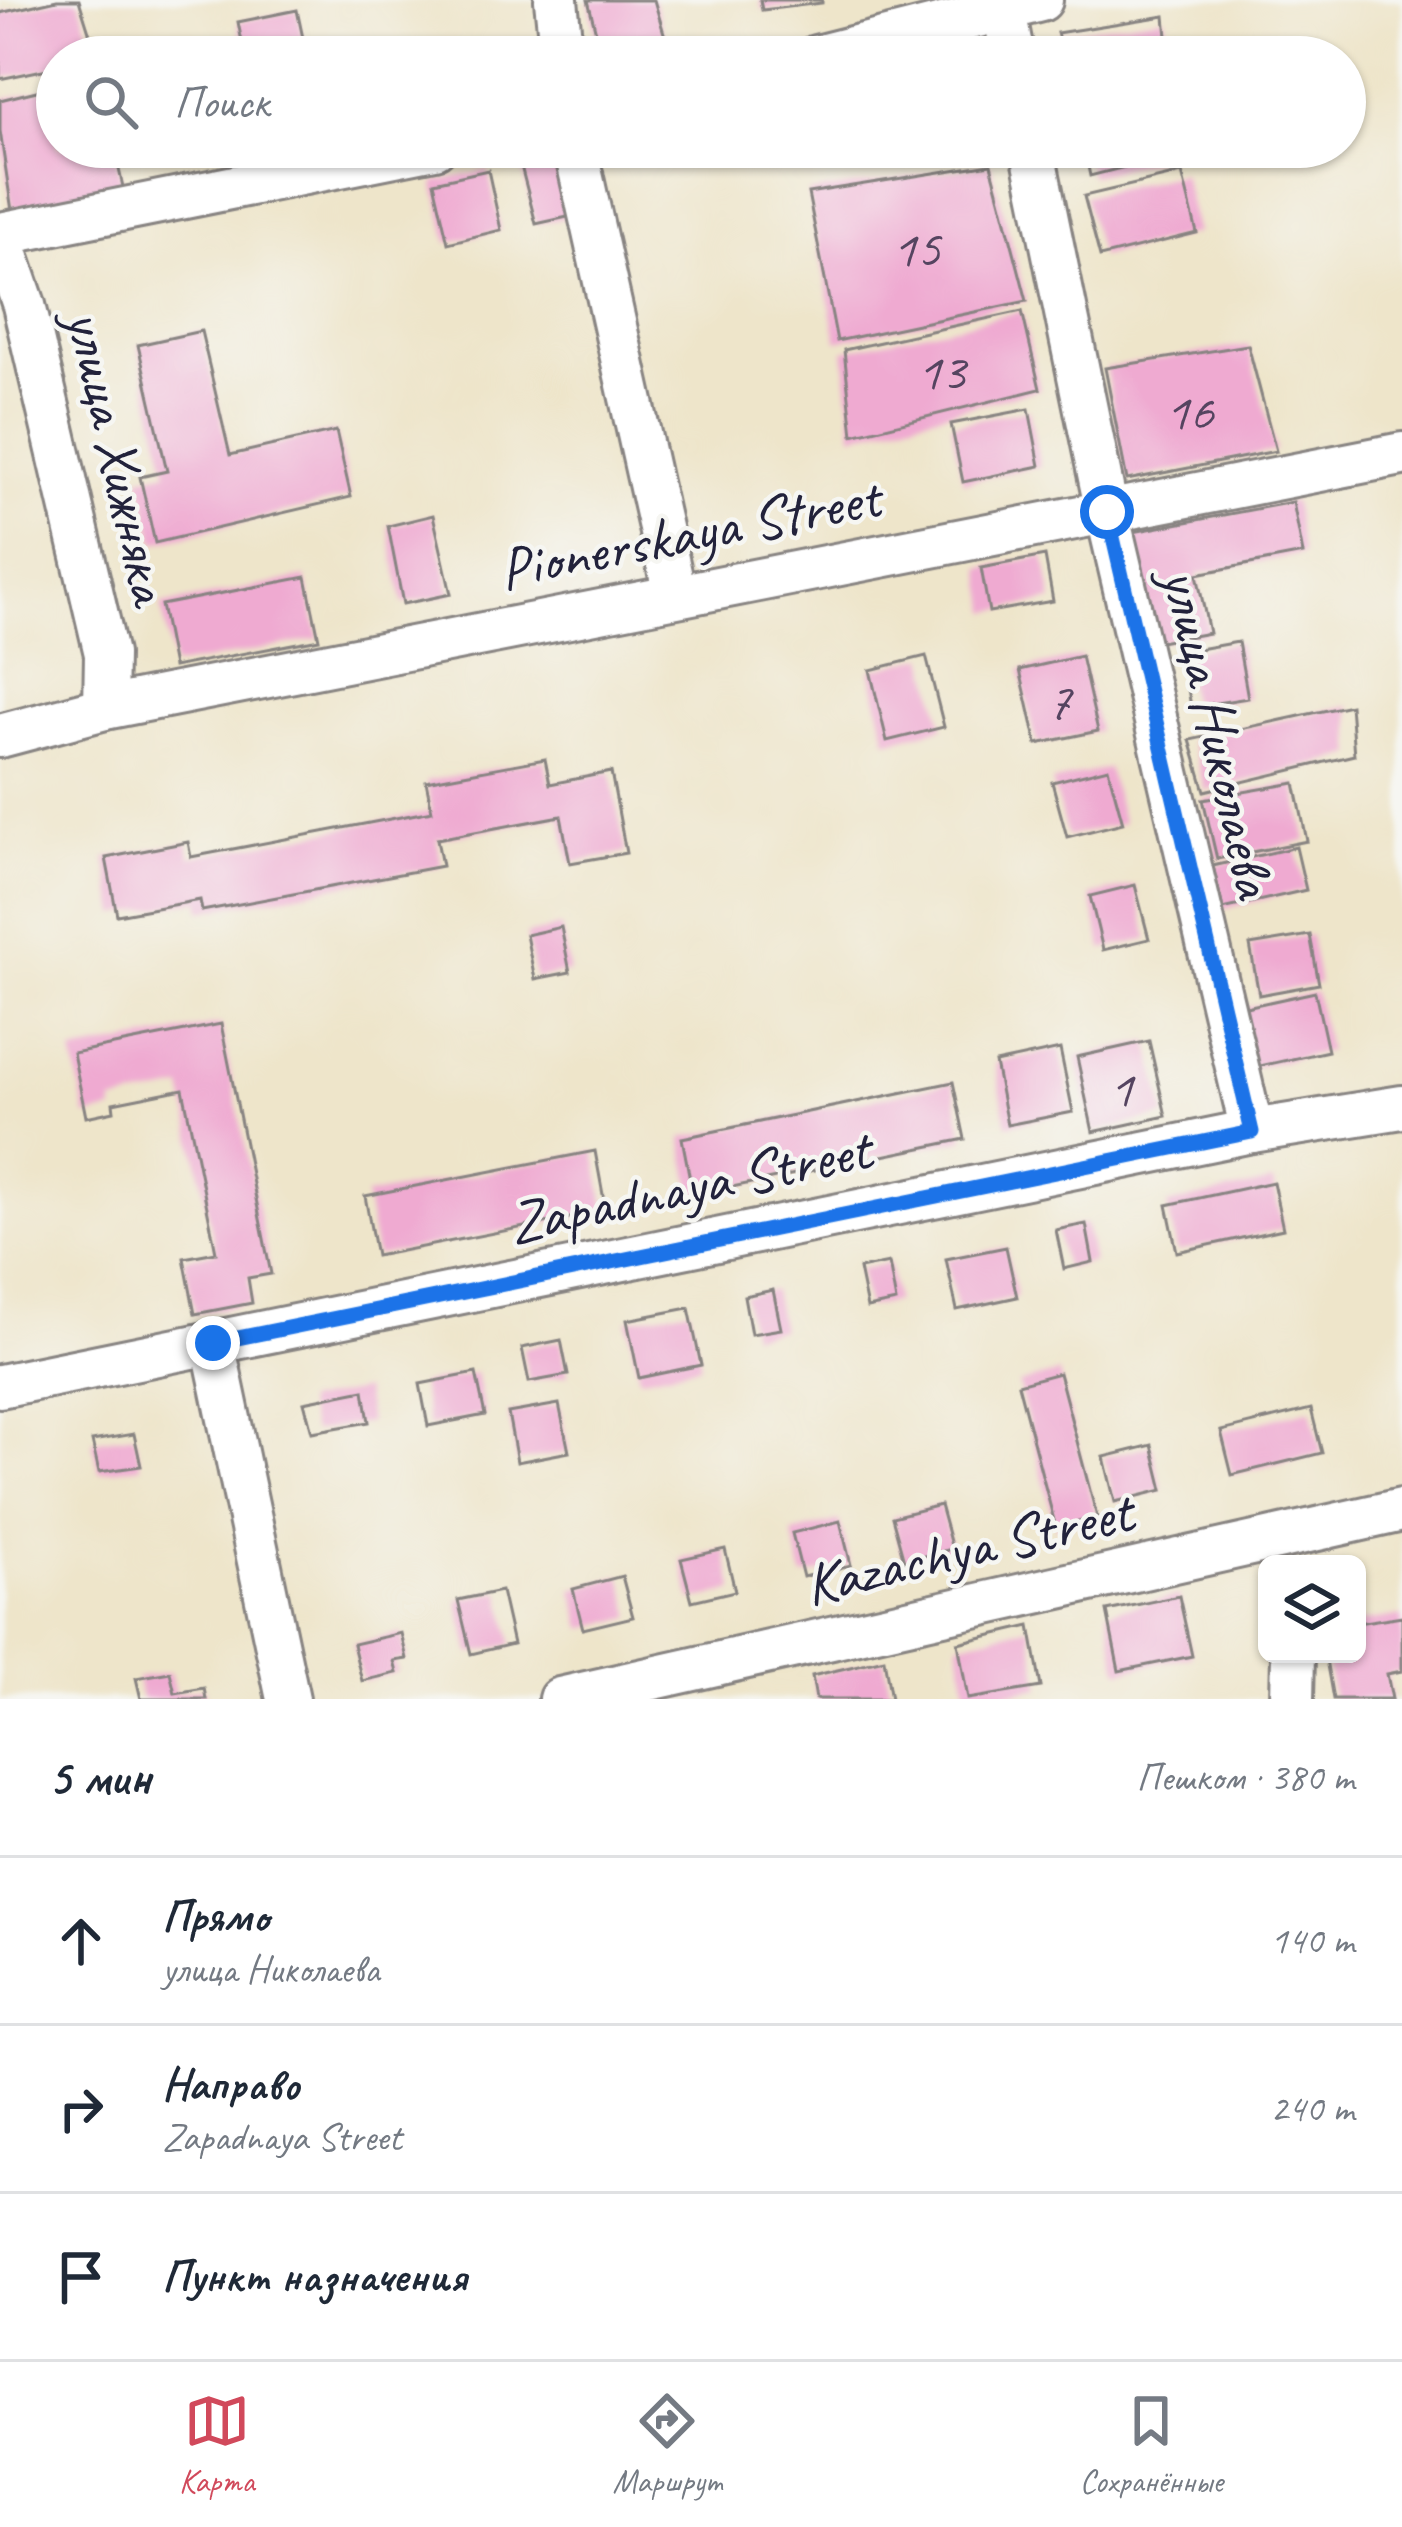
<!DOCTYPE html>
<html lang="ru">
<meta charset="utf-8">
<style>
:root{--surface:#fff;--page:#f2f2f3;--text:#1f2937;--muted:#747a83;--line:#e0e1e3;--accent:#d1495b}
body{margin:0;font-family:Caveat,sans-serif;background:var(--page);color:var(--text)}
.controls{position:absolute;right:36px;bottom:36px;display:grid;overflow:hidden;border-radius:18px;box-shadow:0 3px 9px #0004}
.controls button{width:108px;height:108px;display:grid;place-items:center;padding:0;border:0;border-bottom:3px solid var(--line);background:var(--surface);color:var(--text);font:60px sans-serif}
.stop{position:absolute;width:36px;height:36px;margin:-27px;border:9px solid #1a73e8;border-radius:50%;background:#fff}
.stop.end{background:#1a73e8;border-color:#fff;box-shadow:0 3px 12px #0008}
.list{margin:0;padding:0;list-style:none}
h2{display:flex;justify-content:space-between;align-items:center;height:156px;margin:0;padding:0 48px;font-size:51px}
h2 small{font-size:39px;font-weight:400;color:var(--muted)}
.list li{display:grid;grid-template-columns:78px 1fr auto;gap:36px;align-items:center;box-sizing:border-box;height:168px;padding:0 48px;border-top:3px solid var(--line)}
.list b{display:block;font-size:45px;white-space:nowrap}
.list p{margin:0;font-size:39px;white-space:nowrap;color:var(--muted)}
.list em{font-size:39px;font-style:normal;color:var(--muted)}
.icon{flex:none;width:66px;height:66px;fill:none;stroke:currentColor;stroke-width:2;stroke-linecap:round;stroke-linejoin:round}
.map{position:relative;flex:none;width:1402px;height:1699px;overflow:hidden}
.search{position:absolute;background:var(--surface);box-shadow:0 3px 9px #0004;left:36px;right:36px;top:36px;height:132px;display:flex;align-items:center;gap:30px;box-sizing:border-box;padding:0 42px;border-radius:66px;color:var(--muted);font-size:45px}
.sheet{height:660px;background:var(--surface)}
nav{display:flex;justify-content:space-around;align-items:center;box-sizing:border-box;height:168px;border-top:3px solid var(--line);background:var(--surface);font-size:33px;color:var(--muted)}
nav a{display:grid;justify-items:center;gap:6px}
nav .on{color:var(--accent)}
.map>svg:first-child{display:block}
.building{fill:#efaad1}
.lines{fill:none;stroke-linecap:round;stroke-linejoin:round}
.minor-casing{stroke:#888482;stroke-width:48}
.minor{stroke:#fff;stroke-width:42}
.route{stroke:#1a73e8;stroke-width:15}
.labels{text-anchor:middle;stroke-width:9;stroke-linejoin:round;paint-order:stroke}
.number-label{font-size:54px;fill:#554460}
.street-label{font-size:60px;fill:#22223b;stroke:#f6f6f2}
</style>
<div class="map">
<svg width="1402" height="1699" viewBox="0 0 1402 1699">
<rect width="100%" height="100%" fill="#f6f6f2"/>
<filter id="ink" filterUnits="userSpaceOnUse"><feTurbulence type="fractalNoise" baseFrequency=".00833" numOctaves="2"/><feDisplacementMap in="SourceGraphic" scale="24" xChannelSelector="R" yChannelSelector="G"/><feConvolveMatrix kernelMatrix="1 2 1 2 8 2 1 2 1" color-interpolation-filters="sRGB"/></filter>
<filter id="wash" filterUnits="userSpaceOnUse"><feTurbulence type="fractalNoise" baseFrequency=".004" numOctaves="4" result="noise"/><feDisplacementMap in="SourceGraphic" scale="48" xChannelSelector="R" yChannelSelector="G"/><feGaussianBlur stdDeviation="2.7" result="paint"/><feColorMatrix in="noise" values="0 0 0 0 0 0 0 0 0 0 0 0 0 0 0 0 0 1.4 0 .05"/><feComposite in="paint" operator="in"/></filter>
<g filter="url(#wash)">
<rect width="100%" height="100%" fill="#eee5ca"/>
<g id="blocks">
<g class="building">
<path d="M 57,0 L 79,0 L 97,57 L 57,57 L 57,67 L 0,79 L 0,13 Z"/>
<path d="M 588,0 L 654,0 L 669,50 L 602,57 Z"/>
<path d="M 760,0 L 822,0 L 822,3 L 762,10 Z"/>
<path d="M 297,10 L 307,57 L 245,57 L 238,22 Z"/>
<path d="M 1165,16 L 1169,57 L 1064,57 L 1057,33 Z"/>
<path d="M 960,41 L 965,57 L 907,57 L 906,55 Z"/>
<path d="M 57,86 L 57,147 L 114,147 L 123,187 L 12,211 L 0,131 L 0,100 Z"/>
<path d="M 796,147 L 879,147 L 880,149 L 800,164 Z"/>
<path d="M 1084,147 L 1187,147 L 1188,151 L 1090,176 Z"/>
<path d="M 577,154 L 590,212 L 536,224 L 521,166 Z"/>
<path d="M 991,164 L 1027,301 L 837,341 L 808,193 Z"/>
<path d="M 488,170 L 501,230 L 448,243 L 434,182 Z"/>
<path d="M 1182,173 L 1197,233 L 1100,257 L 1084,196 Z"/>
<path d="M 1022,311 L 1040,389 L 853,435 L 844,350 Z"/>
<path d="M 201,331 L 230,455 L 336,431 L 351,497 L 155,543 L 140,477 L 167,471 L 138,345 Z"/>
<path d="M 1248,345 L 1276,451 L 1127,480 L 1105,368 Z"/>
<path d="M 1029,409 L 1040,466 L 963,482 L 951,424 Z"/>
<path d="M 1293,502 L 1303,554 L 1197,574 L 1209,633 L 1154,643 L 1133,532 Z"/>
<path d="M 433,515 L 451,594 L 403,604 L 388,526 Z"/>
<path d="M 1045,556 L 1053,601 L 989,612 L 981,568 Z"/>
<path d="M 306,577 L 319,639 L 173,667 L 161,605 Z"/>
<path d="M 1238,642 L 1248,698 L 1191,707 L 1182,652 Z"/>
<path d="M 926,656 L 944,727 L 887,741 L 870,670 Z"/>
<path d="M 1081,656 L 1098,731 L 1037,744 L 1020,670 Z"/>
<path d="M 1350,705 L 1354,755 L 1205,791 L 1190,740 Z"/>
<path d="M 545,759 L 550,784 L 611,772 L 626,853 L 570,863 L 561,816 L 437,839 L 442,866 L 202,911 L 200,900 L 117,915 L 106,858 L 188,842 L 191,857 L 432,811 L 426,781 Z"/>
<path d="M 1108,768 L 1123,823 L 1067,837 L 1052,782 Z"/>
<path d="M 1295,783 L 1307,841 L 1217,859 L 1203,799 Z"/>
<path d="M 1296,847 L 1306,890 L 1223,909 L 1213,866 Z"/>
<path d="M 1135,885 L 1149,939 L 1103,950 L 1090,896 Z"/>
<path d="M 561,927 L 570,972 L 535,979 L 526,935 Z"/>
<path d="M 1310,935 L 1319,984 L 1259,995 L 1250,945 Z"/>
<path d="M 1315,992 L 1328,1051 L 1251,1068 L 1237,1009 Z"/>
<path d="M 221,1024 L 271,1274 L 248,1278 L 252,1303 L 195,1314 L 184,1258 L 216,1252 L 183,1089 L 113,1103 L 114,1111 L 86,1117 L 73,1053 Z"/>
<path d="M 1149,1041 L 1166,1116 L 1093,1132 L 1077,1057 Z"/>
<path d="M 1060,1049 L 1073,1112 L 1007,1125 L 995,1063 Z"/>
<path d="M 953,1082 L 965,1139 L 693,1195 L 682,1138 Z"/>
<path d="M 595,1151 L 606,1211 L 376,1256 L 365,1196 Z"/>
<path d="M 1273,1182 L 1283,1229 L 1177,1252 L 1167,1205 Z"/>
<path d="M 1086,1224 L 1093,1262 L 1064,1269 L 1056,1230 Z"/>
<path d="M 1006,1247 L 1017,1297 L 957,1310 L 946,1259 Z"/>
<path d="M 889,1263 L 896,1302 L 867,1308 L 859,1269 Z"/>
<path d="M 773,1290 L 781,1329 L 751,1334 L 744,1296 Z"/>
<path d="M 689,1308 L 701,1365 L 639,1378 L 627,1320 Z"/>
<path d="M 561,1340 L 568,1375 L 529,1382 L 522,1348 Z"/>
<path d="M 476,1373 L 485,1415 L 428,1426 L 420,1384 Z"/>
<path d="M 1059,1373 L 1097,1517 L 1056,1528 L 1018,1384 Z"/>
<path d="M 364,1390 L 369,1422 L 312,1432 L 304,1402 Z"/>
<path d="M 559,1404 L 569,1452 L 517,1462 L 508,1413 Z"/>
<path d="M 1311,1409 L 1322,1453 L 1232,1475 L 1221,1431 Z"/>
<path d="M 134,1434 L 141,1466 L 99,1472 L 92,1441 Z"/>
<path d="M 1152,1445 L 1163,1490 L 1115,1502 L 1104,1457 Z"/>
<path d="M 940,1505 L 952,1549 L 904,1561 L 892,1517 Z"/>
<path d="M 840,1521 L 851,1565 L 803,1577 L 792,1533 Z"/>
<path d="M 725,1549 L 735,1591 L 692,1601 L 681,1559 Z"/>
<path d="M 622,1576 L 633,1617 L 583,1629 L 573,1589 Z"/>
<path d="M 501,1591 L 513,1644 L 471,1654 L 458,1600 Z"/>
<path d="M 1179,1596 L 1192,1656 L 1119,1671 L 1107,1611 Z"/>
<path d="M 1402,1616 L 1402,1671 L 1387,1674 L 1392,1699 L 1333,1699 L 1325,1654 L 1357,1654 L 1357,1623 Z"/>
<path d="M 1030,1626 L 1041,1687 L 968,1699 L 958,1643 Z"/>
<path d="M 401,1633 L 407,1659 L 394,1661 L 397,1673 L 362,1681 L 353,1644 Z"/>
<path d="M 884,1659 L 891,1699 L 816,1699 L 812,1676 Z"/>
<path d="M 170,1672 L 175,1693 L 204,1688 L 206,1699 L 141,1699 L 136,1678 Z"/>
</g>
</g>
</g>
<g filter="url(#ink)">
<use href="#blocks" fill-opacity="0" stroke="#888482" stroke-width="3"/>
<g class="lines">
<g class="minor-casing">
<g id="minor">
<path d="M 556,0 L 562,57"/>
<path d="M 1002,0 L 1013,57"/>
<path d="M 816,57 L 1041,0"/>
<path d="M 575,147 L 675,595"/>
<path d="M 1032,147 L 1107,512 L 1252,1131"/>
<path d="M 0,234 L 435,147"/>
<path d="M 0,235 L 24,305 L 106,654 L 105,708"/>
<path d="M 0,736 L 105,708 L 1402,454"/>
<path d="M 213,1343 L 288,1699"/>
<path d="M 0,1386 L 1252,1131 L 1402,1107"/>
<path d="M 560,1699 L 1402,1510"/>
<path d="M 1292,1699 L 1293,1654"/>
</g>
</g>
<use href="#minor" class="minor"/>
</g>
</g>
<g class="lines" filter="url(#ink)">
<path class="route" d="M 213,1343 L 1252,1132 L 1107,512"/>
</g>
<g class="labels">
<g class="number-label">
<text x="916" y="266">15</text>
<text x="941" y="389">13</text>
<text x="1189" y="429">16</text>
<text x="1059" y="719">7</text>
<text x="1121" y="1106">1</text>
</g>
<g class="street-label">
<text transform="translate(120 456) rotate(77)" y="21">улица Хижняка</text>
<text transform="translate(689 532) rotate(-11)" y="21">Pionerskaya Street</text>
<text transform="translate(1220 732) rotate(77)" y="21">улица Николаева</text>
<text transform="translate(689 1185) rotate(-12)" y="21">Zapadnaya Street</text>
<text transform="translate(968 1547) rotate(-13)" y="21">Kazachya Street</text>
</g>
</g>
</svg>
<div class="controls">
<button><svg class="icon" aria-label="layers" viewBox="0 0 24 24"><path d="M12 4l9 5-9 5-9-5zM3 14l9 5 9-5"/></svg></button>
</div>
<div class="stop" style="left:1107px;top:512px"></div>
<div class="stop end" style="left:213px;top:1343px"></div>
<div class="search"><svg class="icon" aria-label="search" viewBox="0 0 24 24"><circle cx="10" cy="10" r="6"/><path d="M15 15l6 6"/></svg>Поиск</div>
</div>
<section class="sheet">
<h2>5 мин<small>Пешком · 380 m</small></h2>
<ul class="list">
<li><svg class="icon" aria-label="ahead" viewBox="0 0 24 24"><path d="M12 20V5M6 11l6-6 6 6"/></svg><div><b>Прямо</b><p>улица Николаева</p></div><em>140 m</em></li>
<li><svg class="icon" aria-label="right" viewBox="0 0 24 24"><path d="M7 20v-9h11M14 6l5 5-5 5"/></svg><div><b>Направо</b><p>Zapadnaya Street</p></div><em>240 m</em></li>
<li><svg class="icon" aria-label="arrive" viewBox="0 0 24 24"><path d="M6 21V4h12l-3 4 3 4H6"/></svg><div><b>Пункт назначения</b></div></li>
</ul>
</section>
<nav>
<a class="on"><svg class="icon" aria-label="map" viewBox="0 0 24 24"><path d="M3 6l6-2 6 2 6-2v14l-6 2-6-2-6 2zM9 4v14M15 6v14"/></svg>Карта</a>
<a><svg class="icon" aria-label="directions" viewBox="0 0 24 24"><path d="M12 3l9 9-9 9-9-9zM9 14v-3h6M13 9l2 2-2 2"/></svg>Маршрут</a>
<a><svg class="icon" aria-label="saved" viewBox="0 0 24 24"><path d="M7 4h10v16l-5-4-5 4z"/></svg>Сохранённые</a>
</nav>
